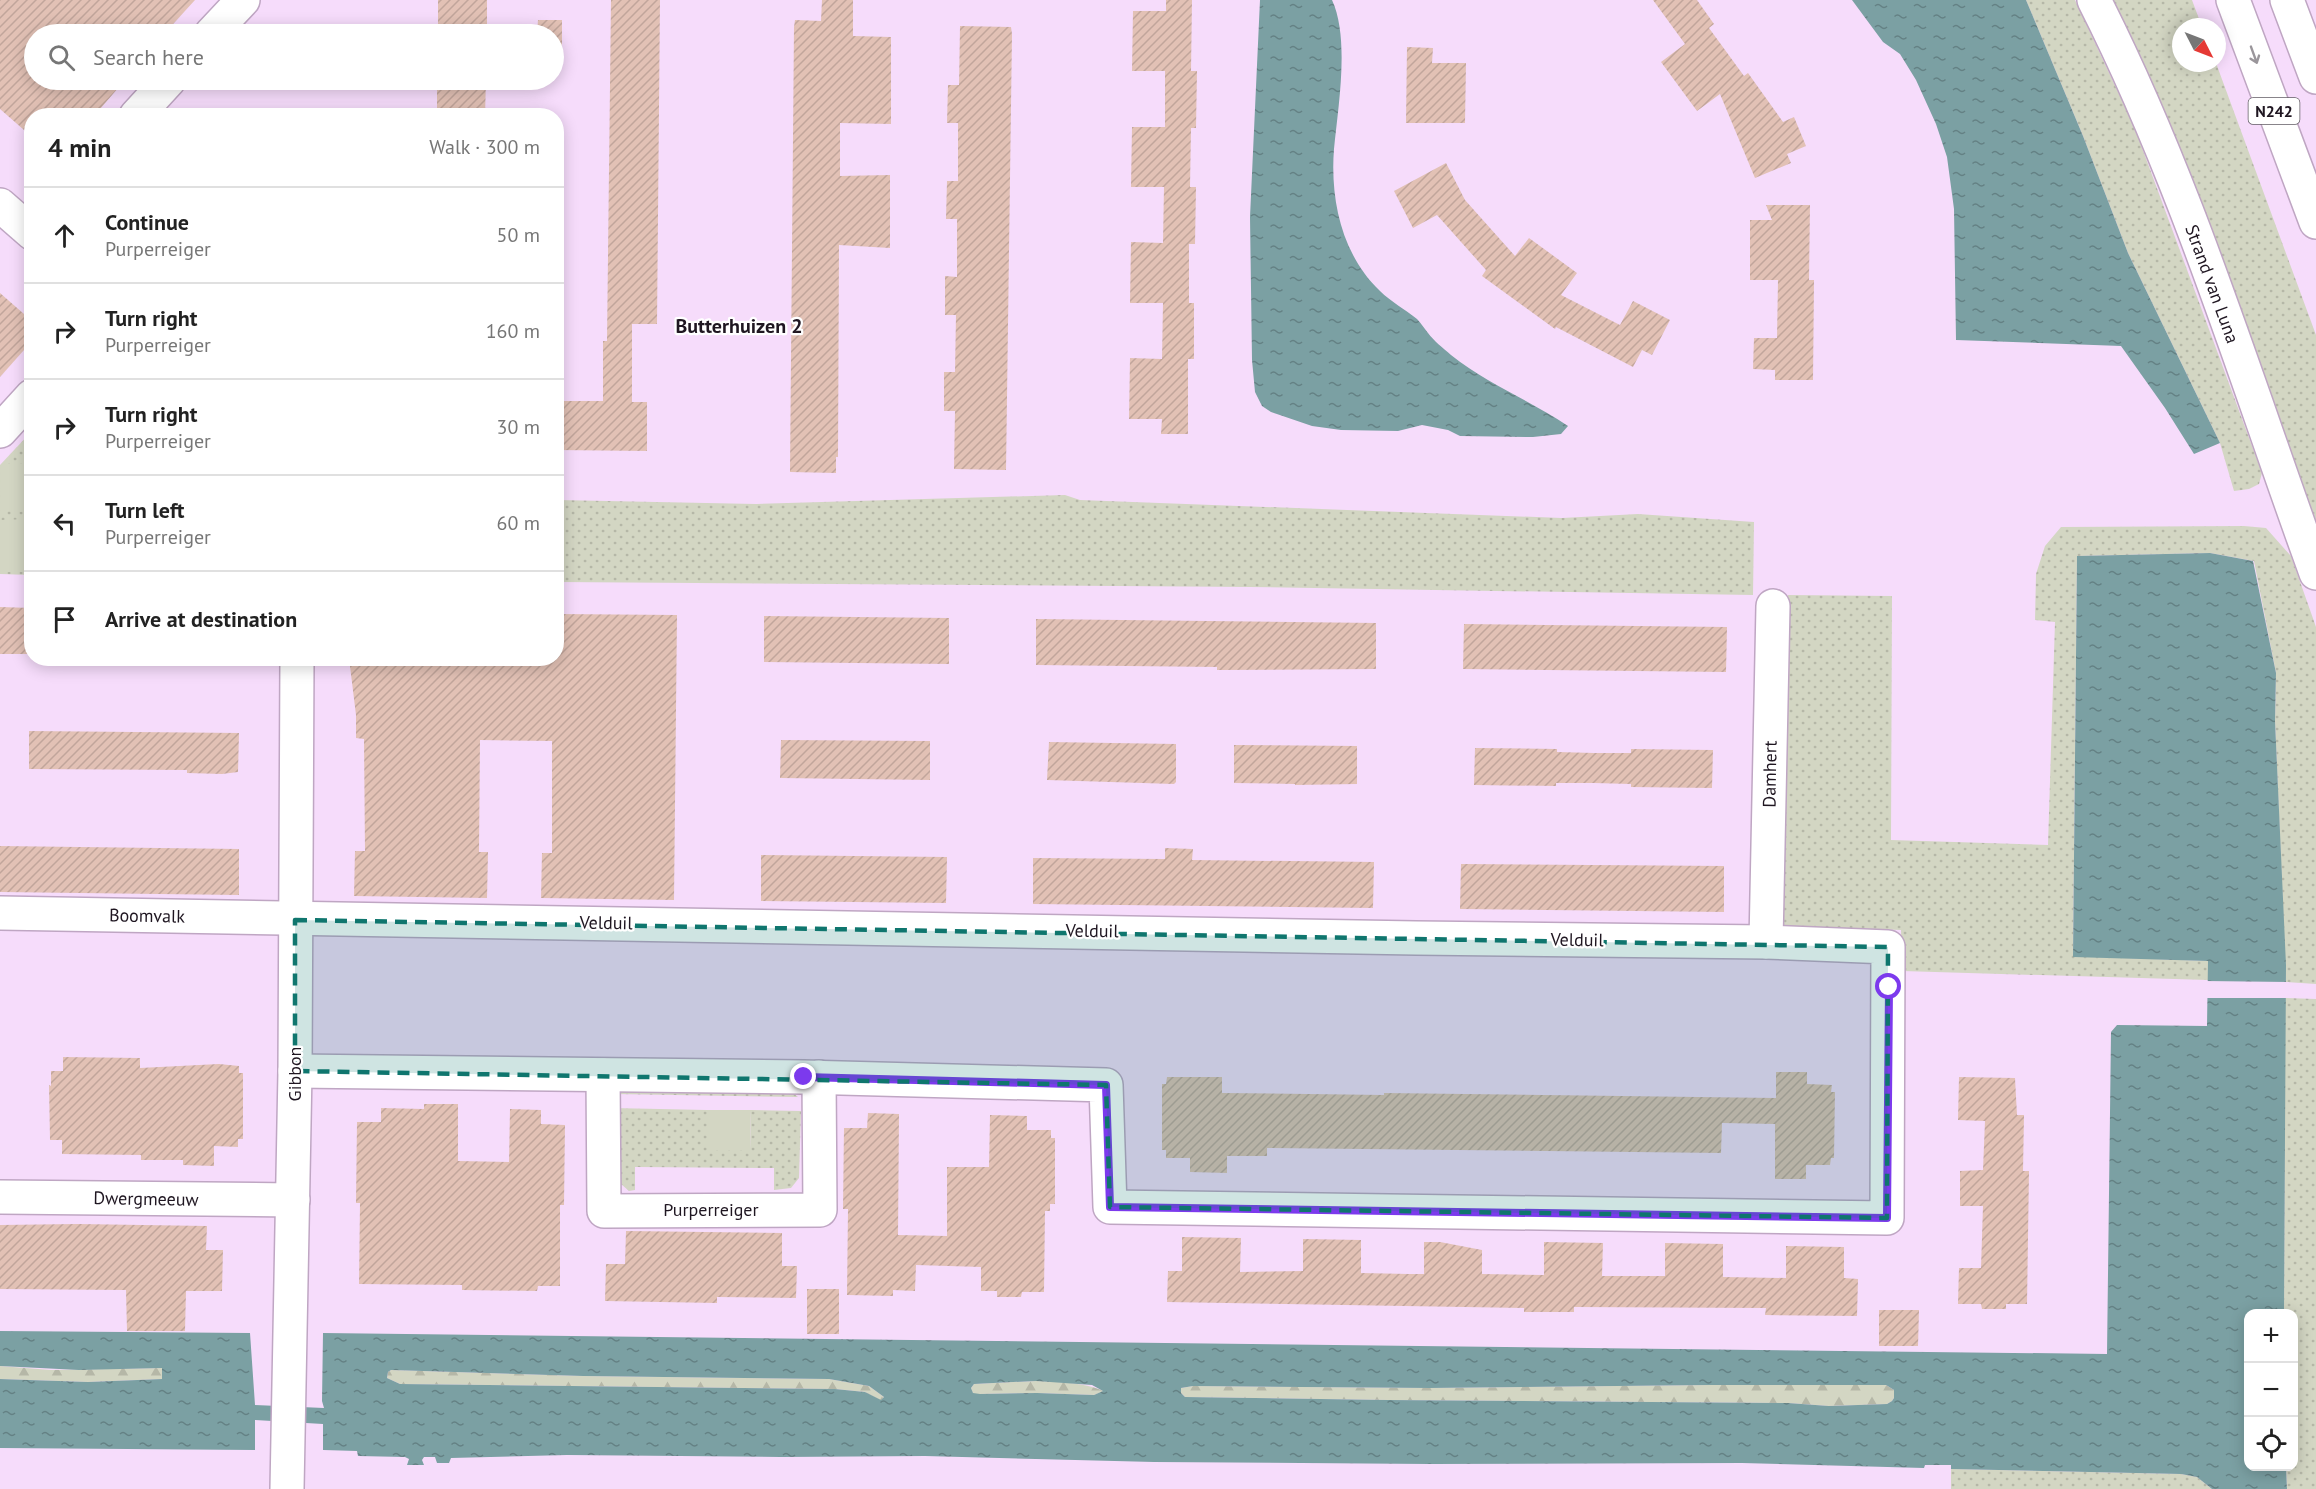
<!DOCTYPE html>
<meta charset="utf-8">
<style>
:root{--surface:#fff;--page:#f6f6f6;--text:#222;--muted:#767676;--line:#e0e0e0}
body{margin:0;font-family:"PT Sans",sans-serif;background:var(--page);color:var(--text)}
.controls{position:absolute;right:18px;bottom:18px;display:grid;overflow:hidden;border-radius:12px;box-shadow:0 3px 15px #0003}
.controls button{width:54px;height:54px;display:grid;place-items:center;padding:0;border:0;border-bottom:2px solid var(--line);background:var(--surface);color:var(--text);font:30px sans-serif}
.compass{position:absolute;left:2172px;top:18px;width:54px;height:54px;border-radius:50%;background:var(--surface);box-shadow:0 3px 15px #0003;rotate:132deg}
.stop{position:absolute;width:18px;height:18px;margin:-14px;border:4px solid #7c3aed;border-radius:50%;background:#fff}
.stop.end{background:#7c3aed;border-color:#fff;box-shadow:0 2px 6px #0008}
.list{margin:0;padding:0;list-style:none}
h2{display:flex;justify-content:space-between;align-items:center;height:78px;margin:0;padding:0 24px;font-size:26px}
h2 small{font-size:20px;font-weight:400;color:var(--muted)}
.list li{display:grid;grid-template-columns:39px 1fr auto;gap:18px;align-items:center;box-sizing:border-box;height:96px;padding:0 24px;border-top:2px solid var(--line)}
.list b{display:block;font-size:22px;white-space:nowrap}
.list p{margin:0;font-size:20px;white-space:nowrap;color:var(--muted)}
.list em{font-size:20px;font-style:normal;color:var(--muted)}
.icon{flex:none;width:33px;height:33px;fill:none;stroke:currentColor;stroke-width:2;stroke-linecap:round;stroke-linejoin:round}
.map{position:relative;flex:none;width:2316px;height:1489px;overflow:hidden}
.search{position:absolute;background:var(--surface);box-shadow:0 3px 15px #0003;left:24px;top:24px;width:540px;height:66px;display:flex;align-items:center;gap:15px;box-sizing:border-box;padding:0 21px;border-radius:33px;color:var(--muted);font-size:22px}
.panel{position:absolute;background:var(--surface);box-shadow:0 3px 15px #0003;left:24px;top:108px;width:540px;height:558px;border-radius:24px}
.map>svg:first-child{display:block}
.grass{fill:url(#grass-dots)}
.forest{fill:url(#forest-firs)}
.park{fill:#d3d6c3}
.water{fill:url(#water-ripples);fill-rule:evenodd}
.pier{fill:#f6dcfb}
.building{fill:url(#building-hatch)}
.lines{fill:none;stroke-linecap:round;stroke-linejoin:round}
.street-casing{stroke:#bfa6c3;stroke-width:36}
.primary-casing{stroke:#bfa6c3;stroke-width:36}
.street{stroke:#fff;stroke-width:33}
.primary{stroke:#fff;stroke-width:33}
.oneway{stroke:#9a969b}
.route{stroke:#7c3aed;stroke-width:8}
.marked{fill:#0f766e;fill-opacity:0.2;stroke:#0f766e;stroke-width:4.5;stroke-dasharray:12 8;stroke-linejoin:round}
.labels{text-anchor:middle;stroke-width:4.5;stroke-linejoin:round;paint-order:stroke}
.shield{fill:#fff;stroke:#625c64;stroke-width:1.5}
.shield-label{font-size:16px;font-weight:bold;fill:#1f1621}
.street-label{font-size:18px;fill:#1f1621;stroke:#fff}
.neighbourhood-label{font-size:20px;font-weight:bold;fill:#1f1621;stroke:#fff}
</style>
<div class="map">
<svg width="2316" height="1489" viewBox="0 0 2316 1489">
<defs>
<pattern id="grass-dots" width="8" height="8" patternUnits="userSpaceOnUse" patternTransform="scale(1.5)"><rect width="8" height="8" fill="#d3d6c3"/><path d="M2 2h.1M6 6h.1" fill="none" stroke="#b5b7a7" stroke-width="1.8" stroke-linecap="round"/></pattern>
<pattern id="forest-firs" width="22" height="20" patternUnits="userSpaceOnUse" patternTransform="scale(1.5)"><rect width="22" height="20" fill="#d3d6c3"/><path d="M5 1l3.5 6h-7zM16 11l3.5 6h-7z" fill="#b5b7a7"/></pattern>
<pattern id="water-ripples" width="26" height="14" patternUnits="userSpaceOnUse" patternTransform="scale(1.5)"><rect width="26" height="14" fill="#7ba0a3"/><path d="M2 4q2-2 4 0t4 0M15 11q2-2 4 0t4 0" fill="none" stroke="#648184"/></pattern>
<pattern id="building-hatch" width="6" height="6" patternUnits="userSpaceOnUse" patternTransform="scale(1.5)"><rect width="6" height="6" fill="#e2c1b5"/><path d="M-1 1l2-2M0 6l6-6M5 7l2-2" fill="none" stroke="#c1a59b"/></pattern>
</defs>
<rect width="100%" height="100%" fill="#f6dcfb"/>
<g class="grass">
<path d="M 2026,0 L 2075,0 L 2134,126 L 2262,473 L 2259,484 L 2249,489 L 2234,491 L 2220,443 L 2128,253 L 2083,136 Z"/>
<path d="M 2103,0 L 2192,0 L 2202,27 L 2181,27 L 2181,63 L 2216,63 L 2316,335 L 2316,527 Z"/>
<path d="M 31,432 L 31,575 L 0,574 L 0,465 Z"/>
<path d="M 1065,495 L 1080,500 L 1562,518 L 1638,514 L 1754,522 L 1753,595 L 1249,587 L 557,582 L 557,500 L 756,504 Z"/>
<path d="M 2244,526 L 2266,528 L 2291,556 L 2316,627 L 2316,984 L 2286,982 L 2275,721 L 2276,673 L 2254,561 L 2210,553 L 2077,556 L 2073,956 L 2208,961 L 2208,980 L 1902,971 L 1901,930 L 1783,926 L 1788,595 L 1892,596 L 1891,840 L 2048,845 L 2055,622 L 2035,620 L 2036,574 L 2045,546 L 2061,527 Z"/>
<path d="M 2285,998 L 2316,999 L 2316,1489 L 2287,1489 L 2286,1467 L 2294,1466 L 2294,1314 L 2284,1314 Z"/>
<path d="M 622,1086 L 787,1088 L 798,1097 L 614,1094 Z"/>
<path d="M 612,1108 L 707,1110 L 707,1150 L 750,1150 L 751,1110 L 801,1111 L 799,1178 L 791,1188 L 774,1190 L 774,1168 L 635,1167 L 635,1190 L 629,1191 L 613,1177 Z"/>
<path d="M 1951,1469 L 2181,1474 L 2197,1477 L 2212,1489 L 1951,1489 Z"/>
</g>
<g class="forest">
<path d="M 0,1366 L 51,1370 L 162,1368 L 162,1379 L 88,1382 L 0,1379 Z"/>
<path d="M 391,1370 L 583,1376 L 829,1379 L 869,1386 L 884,1397 L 881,1401 L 865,1392 L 835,1389 L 400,1384 L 387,1378 L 388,1372 Z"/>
<path d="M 1036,1381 C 1059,1382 1082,1382 1104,1391 L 1094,1395 L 1037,1393 L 980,1394 L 973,1394 L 971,1388 L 974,1384 Z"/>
<path d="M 1710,1385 L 1886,1385 L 1894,1390 L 1894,1398 L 1892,1401 L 1887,1404 L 1829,1406 L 1788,1403 L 1388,1400 L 1185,1397 L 1181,1393 L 1181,1388 L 1193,1386 L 1429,1388 Z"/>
</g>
<g class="park">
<path d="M 1,464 L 31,464 L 31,509 L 20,512 L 0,510 Z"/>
<path d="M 31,519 L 31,572 L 0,572 L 0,520 Z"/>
<path d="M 707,1110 L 751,1110 L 750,1150 L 707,1150 Z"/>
</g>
<g class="water">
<path d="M 1260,0 L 1332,0 C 1350,39 1338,107 1334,149 C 1330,200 1342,255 1380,291 C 1391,302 1405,309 1417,319 C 1421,323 1424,328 1428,333 C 1434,341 1443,348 1451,355 C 1487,384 1530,400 1568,426 L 1561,434 L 1533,437 L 1460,436 L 1448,430 L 1422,425 L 1398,431 L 1341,430 L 1312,426 L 1271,412 L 1262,406 L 1255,392 L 1252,360 L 1250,217 Z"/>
<path d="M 1852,0 L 2026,0 L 2083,136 L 2128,253 L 2220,443 L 2194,454 L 2165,408 L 2121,346 L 1956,340 L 1954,209 L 1947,157 L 1936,124 L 1916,80 L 1900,54 L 1883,42 Z"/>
<path d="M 2210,553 L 2253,561 L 2276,673 L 2275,721 L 2286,965 L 2284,1313 L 2248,1314 L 2248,1466 L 2286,1467 L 2287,1489 L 2212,1489 L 2197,1477 L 2181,1474 L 1951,1469 L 1951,1465 L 1925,1465 L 1924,1468 L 1742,1463 L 1429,1464 L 1154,1462 L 925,1456 L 781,1457 L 567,1455 L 451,1458 L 449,1463 L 437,1463 L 435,1457 L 424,1457 L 422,1460 L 424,1465 L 407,1465 L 409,1459 L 405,1457 L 358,1456 L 357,1451 L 323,1450 L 323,1424 L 255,1420 L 255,1450 L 0,1448 L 0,1379 L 88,1382 L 162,1379 L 162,1368 L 79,1370 L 0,1366 L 0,1331 L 250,1333 L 255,1405 L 324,1408 L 322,1401 L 323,1333 L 2107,1354 L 2111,1032 L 2117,1025 L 2207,1026 L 2208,961 L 2073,957 L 2077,556 ZM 391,1370 L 583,1376 L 829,1379 L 869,1386 L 884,1397 L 881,1400 L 865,1392 L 835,1389 L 400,1384 L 387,1378 L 388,1372 ZM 1036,1381 L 1092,1385 L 1103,1391 L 1094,1395 L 1037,1393 L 980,1394 L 973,1393 L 971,1388 L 974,1384 ZM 1710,1385 L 1886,1385 L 1894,1390 L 1894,1398 L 1892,1401 L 1887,1404 L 1829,1406 L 1788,1403 L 1388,1400 L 1185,1397 L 1181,1393 L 1181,1388 L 1193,1386 L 1429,1388 Z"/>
</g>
<path class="pier" d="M 2205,981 L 2289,982 L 2288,998 L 2205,998 Z"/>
<g class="building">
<path d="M 0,0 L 195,0 L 164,34 L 34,34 L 34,80 L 125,80 L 94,116 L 32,116 L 32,137 L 0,109 Z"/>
<rect x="438" y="0" width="49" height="34"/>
<path d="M 611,0 L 660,0 L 657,324 L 632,324 L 632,402 L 647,402 L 647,451 L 556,450 L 556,401 L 603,401 L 603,341 L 607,341 Z"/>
<path d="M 822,0 L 853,0 L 853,36 L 891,37 L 891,124 L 840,123 L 840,176 L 890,175 L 890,248 L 839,245 L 838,457 L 836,457 L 836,473 L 790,472 L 794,27 L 795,20 L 821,21 Z"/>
<path d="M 1166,0 L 1192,0 L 1191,71 L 1197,71 L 1196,128 L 1191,128 L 1190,187 L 1196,187 L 1195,244 L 1189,244 L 1189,303 L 1194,303 L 1194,359 L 1188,359 L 1188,434 L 1161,434 L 1162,419 L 1129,419 L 1130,358 L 1162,359 L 1163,303 L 1130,303 L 1131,242 L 1163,243 L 1164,187 L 1131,187 L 1132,127 L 1165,127 L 1165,71 L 1132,71 L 1133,11 L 1166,11 Z"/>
<path d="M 1653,0 L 1697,0 L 1714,24 L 1709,28 L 1744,76 L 1748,73 L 1783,122 L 1794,117 L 1806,146 L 1787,154 L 1791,163 L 1755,178 L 1720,94 L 1697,111 L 1661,62 L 1685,44 Z"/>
<path d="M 538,20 L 562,20 L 562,49 L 554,49 L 554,34 L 537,34 Z"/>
<path d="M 960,26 L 1011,27 L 1012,34 L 1006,470 L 954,469 L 955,411 L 944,411 L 944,372 L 955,372 L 956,315 L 945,315 L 945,276 L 957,277 L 957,219 L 946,219 L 947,181 L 958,181 L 958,123 L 947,123 L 948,85 L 959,85 Z"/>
<path d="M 1407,47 L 1433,48 L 1432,63 L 1466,63 L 1465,123 L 1406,123 Z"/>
<path d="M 437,80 L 486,80 L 485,116 L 437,116 Z"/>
<path d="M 1446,163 L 1465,200 L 1515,256 L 1529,238 L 1577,273 L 1561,295 L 1620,325 L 1633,301 L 1670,320 L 1652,355 L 1642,350 L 1633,367 L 1556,327 L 1555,329 L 1482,276 L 1486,270 L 1437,215 L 1413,228 L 1394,191 Z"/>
<path d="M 1766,205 L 1810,205 L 1809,280 L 1814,280 L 1813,380 L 1775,380 L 1775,370 L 1753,369 L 1754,338 L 1777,338 L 1778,280 L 1750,280 L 1750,220 L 1772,220 Z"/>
<path d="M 0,293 L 32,321 L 32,341 L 0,377 Z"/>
<path d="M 0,607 L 32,608 L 32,654 L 0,654 Z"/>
<path d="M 556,614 L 677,615 L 674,900 L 541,898 L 542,853 L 552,853 L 552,741 L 480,740 L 479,852 L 488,852 L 487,898 L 354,896 L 355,851 L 365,851 L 364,739 L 356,738 L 356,715 L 349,658 L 556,658 Z"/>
<path d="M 764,616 L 949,618 L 949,664 L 764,662 Z"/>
<path d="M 1036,619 L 1376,623 L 1376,669 L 1217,670 L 1217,667 L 1036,665 Z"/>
<path d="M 1464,624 L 1727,627 L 1726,672 L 1463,669 Z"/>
<path d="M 29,731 L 239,733 L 238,772 L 222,774 L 187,773 L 187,770 L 29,769 Z"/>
<path d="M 781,740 L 930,741 L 930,780 L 780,778 Z"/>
<path d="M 1049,742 L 1176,744 L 1176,782 L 1174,784 L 1047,780 Z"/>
<path d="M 1234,745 L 1357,746 L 1357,784 L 1295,785 L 1295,784 L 1234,783 Z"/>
<path d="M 1475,748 L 1557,749 L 1557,752 L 1594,753 L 1631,753 L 1631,749 L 1713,750 L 1712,788 L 1631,787 L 1631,784 L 1594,783 L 1556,783 L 1556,786 L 1474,785 Z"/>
<path d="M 0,846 L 239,849 L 239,895 L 0,892 Z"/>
<path d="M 1165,848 L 1193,849 L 1192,860 L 1374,862 L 1373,908 L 1033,904 L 1033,858 L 1165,859 Z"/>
<path d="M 761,855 L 947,857 L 946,903 L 761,901 Z"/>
<path d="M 1461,864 L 1724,866 L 1724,912 L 1460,909 Z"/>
<path d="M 63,1057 L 140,1058 L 140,1068 L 219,1064 L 239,1066 L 239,1073 L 243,1073 L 243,1139 L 238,1139 L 238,1147 L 214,1146 L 214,1166 L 183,1165 L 183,1160 L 141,1160 L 141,1155 L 62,1154 L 62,1140 L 50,1140 L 49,1085 L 51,1086 L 51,1071 L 63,1071 Z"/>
<path d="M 1776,1072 L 1807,1072 L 1807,1084 L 1832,1085 L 1831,1092 L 1835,1092 L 1834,1158 L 1831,1158 L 1830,1165 L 1806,1165 L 1806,1179 L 1775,1179 L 1775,1124 L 1722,1123 L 1721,1153 L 1267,1148 L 1267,1156 L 1227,1156 L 1227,1173 L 1190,1172 L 1190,1158 L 1166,1158 L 1166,1150 L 1162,1150 L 1162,1084 L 1166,1084 L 1167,1077 L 1222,1077 L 1222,1093 L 1384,1095 L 1384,1093 L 1776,1098 Z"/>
<path d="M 1959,1077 L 2015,1078 L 2017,1115 L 2024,1115 L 2023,1171 L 2029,1171 L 2027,1304 L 2006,1304 L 2006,1309 L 1982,1309 L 1981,1304 L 1958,1304 L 1959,1268 L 1981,1268 L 1983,1206 L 1960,1206 L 1960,1171 L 1983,1170 L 1985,1121 L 1958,1120 Z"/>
<path d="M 424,1104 L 458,1104 L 458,1161 L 509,1162 L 510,1109 L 541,1110 L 541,1124 L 565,1125 L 564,1205 L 560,1205 L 560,1286 L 538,1286 L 537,1291 L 462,1290 L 462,1285 L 359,1284 L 360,1203 L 356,1203 L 357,1122 L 381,1122 L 381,1108 L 424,1109 Z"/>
<path d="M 868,1113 L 899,1114 L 898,1235 L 947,1236 L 947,1167 L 989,1167 L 990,1115 L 1027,1116 L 1027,1130 L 1051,1130 L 1051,1138 L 1055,1138 L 1055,1204 L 1050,1204 L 1050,1211 L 1045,1211 L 1044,1292 L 1022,1292 L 1021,1297 L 997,1297 L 997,1291 L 981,1291 L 981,1267 L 916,1265 L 915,1291 L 893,1290 L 893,1296 L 847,1295 L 848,1209 L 843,1209 L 844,1128 L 867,1128 Z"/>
<path d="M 78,1224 L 207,1226 L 206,1250 L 223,1250 L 222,1291 L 186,1291 L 185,1331 L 127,1331 L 126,1290 L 0,1289 L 0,1225 Z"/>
<path d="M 626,1231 L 782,1233 L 782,1266 L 797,1266 L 796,1298 L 717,1297 L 717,1303 L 605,1301 L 606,1264 L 625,1264 Z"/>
<path d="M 1182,1237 L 1241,1238 L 1240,1272 L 1303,1271 L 1303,1239 L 1361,1240 L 1361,1273 L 1409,1274 L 1424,1274 L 1424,1242 L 1440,1242 L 1482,1250 L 1482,1274 L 1544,1275 L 1544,1242 L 1603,1243 L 1602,1276 L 1665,1276 L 1665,1243 L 1723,1244 L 1723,1277 L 1786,1278 L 1786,1246 L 1844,1247 L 1844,1278 L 1858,1279 L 1857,1316 L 1765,1315 L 1766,1308 L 1574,1307 L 1574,1312 L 1524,1312 L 1524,1308 L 1167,1302 L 1168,1271 L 1182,1271 Z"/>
<rect x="807" y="1289" width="32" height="45"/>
<path d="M 1879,1310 L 1919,1310 L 1918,1346 L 1879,1346 Z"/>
</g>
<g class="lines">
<g class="street-casing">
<g id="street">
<path d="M 2094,0 C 2187,183 2246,381 2316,573"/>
<path d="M 211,34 L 243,0"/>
<path d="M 136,116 L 169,80"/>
<path d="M 0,205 L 32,233"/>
<path d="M 0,431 L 32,396"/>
<path d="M 0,913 L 1416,938 L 1766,942 L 1888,947 L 1887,1218 L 1110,1207 L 1106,1085 L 804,1077 L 295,1071"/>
<path d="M 1766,942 L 1773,606"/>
<path d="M 603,1075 L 604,1211 L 820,1210 L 819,1077"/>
<path d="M 0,1197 L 293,1200"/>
<path d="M 287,1489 L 295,1071 L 297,658"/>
</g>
</g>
<g class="primary-casing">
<g id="primary">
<path d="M 2233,0 L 2316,222"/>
<path d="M 2287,0 L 2316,77"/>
</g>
</g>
<use href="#street" class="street"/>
<use href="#primary" class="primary"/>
</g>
<defs><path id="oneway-shaft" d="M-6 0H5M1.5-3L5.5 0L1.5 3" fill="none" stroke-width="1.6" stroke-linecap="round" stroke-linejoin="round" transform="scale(1.5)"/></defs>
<use class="oneway" href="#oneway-shaft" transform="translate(2254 55) rotate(70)"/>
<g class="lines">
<path class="route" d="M 804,1077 L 1106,1085 L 1110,1207 L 1887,1218 L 1889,987"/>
</g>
<path class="marked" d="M 295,920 L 1888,947 L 1887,1218 L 1110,1207 L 1106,1085 L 295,1071 Z"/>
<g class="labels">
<rect class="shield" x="2248.5" y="98" width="51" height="26" rx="4.5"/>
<g class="shield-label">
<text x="2274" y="117">N242</text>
</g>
<g class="street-label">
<text transform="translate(2212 284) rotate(70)" y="6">Strand van Luna</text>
<text transform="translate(1770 774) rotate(-89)" y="6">Damhert</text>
<text transform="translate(147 916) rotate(1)" y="6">Boomvalk</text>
<text transform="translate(606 923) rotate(1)" y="6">Velduil</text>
<text transform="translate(1092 931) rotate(1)" y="6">Velduil</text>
<text transform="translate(1577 940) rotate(1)" y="6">Velduil</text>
<text transform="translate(295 1074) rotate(-90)" y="6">Gibbon</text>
<text transform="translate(146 1199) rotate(1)" y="6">Dwergmeeuw</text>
<text x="711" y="1216">Purperreiger</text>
</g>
<g class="neighbourhood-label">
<text x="739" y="333">Butterhuizen 2</text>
</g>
</g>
</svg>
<div class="controls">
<button>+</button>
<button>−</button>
<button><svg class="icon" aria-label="locate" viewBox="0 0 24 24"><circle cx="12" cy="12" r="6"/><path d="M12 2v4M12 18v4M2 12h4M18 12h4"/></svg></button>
</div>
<svg class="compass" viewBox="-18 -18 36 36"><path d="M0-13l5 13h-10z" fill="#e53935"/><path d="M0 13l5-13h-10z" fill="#767676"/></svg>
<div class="stop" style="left:1889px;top:987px"></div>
<div class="stop end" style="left:804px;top:1077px"></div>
<div class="search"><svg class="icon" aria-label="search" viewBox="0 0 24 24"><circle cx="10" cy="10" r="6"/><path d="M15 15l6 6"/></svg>Search here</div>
<section class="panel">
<h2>4 min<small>Walk · 300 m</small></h2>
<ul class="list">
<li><svg class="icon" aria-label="ahead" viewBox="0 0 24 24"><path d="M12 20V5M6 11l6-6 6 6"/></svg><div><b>Continue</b><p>Purperreiger</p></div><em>50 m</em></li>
<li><svg class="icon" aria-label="right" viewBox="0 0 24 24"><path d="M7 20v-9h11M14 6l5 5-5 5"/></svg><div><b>Turn right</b><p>Purperreiger</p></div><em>160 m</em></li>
<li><svg class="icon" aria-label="right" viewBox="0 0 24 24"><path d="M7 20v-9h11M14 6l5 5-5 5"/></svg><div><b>Turn right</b><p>Purperreiger</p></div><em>30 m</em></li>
<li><svg class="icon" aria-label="left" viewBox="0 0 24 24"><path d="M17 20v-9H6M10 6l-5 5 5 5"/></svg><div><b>Turn left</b><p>Purperreiger</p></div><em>60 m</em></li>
<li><svg class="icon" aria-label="arrive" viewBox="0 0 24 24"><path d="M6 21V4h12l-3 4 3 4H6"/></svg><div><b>Arrive at destination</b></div></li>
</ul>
</section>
</div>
